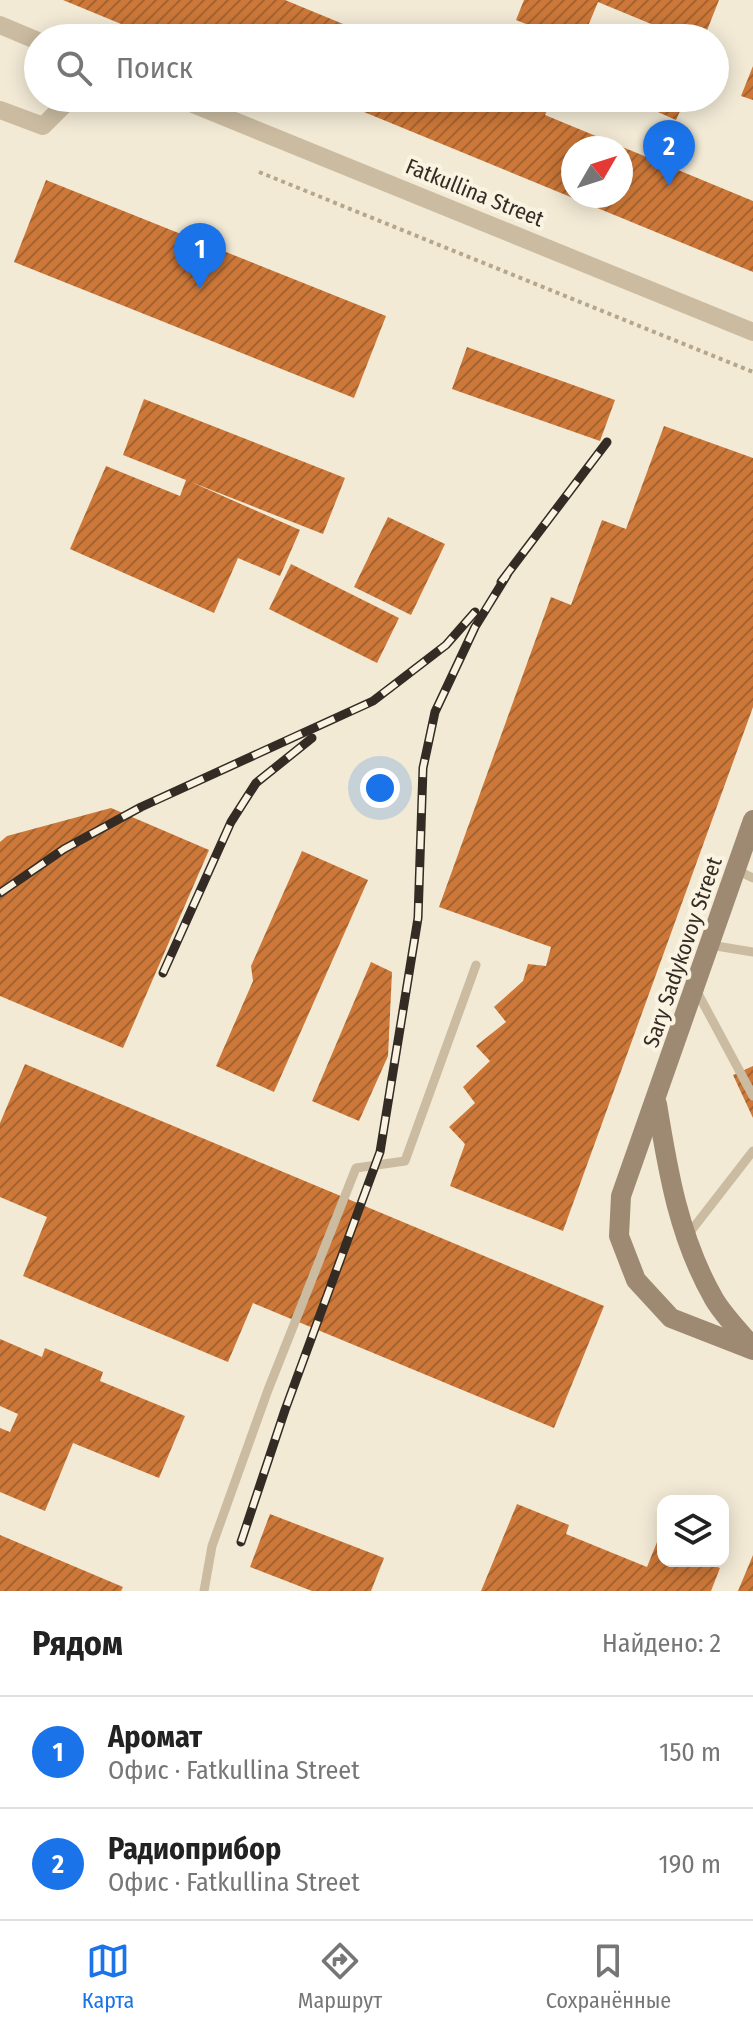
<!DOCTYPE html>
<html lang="ru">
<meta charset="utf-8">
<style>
:root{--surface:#fff;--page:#f2f2f2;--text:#222;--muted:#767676;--line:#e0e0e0;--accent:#1a73e8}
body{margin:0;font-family:"Fira Sans Condensed",sans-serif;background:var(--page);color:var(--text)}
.controls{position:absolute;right:24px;bottom:24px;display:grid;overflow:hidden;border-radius:16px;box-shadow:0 4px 20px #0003}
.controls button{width:72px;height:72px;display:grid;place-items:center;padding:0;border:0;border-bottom:2px solid var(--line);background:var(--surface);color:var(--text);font:40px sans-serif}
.compass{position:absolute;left:561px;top:136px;width:72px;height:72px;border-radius:50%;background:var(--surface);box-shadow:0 4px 20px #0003;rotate:51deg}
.you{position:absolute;left:380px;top:788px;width:28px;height:28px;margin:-20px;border:6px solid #fff;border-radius:50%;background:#1a73e8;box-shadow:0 0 0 12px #1a73e833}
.badge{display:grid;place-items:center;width:52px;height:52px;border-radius:50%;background:var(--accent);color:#fff;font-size:26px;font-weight:700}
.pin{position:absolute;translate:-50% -66px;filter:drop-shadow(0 2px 4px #0008)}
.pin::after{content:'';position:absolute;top:42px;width:28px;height:24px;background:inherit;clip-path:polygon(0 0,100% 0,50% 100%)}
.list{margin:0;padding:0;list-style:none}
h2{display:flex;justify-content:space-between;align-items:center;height:104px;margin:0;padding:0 32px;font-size:34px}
h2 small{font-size:26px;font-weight:400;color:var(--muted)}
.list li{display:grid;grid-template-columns:52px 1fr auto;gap:24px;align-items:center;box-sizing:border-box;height:112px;padding:0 32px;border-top:2px solid var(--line)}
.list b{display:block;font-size:30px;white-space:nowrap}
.list p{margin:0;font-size:26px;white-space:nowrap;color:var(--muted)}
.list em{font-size:26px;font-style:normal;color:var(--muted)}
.icon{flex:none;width:44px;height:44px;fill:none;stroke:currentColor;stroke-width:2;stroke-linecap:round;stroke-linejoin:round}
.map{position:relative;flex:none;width:753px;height:1591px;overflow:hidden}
.search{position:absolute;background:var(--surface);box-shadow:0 4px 20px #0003;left:24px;right:24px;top:24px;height:88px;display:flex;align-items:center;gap:20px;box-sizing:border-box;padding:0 28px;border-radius:44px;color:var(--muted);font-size:30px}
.sheet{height:328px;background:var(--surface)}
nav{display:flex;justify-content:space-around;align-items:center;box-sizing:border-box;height:112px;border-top:2px solid var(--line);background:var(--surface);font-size:22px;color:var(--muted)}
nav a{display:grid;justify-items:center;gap:4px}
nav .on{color:var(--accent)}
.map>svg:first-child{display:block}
.building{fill:url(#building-hatch);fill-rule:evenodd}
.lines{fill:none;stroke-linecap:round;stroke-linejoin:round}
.path{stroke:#b6a68b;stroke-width:4;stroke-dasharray:4 4;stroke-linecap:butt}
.lane{stroke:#cabba1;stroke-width:9}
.street{stroke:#cabba1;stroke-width:18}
.secondary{stroke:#9e8a73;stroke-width:20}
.rail-casing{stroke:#342c24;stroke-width:9}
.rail{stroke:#faf3e2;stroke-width:6;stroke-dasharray:18;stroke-linecap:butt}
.labels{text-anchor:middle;stroke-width:8;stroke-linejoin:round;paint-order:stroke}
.street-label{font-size:22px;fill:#342c24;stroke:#faf3e2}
</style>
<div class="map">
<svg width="753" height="1591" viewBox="0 0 753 1591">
<defs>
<pattern id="building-hatch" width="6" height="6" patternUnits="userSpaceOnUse" patternTransform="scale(2)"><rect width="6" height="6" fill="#cd7838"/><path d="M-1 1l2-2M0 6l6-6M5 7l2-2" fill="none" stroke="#a7632f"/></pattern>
</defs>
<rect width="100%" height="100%" fill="#f2ead5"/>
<g class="building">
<path d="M 63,0 L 285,0 L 377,38 L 155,38 Z"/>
<path d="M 524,0 L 719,0 L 704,38 L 685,38 L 598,2 L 583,38 L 561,38 L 516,20 Z"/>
<path d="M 753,66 L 753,100 L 741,96 Z"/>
<path d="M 330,98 L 523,98 L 548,108 L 545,115 L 753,201 L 753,272 ZM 573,148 L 621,148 L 621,196 L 573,196 Z"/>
<path d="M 626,98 L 686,98 L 676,120 Z"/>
<path d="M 46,180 L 386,316 L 354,398 L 14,262 Z"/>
<path d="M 467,347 L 615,400 L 600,441 L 452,389 Z"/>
<path d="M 144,399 L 345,478 L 323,534 L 191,482 L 300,530 L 280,576 L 238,558 L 214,613 L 70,549 L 106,466 L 180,496 L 186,480 L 123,455 Z"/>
<path d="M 664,426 L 753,458 L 753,707 L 563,1231 L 450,1186 L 465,1144 L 449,1127 L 475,1103 L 463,1087 L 490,1061 L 476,1046 L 506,1022 L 494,1007 L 523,981 L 528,964 L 546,966 L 551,947 L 439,907 L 551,597 L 571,605 L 602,520 L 626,529 Z"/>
<path d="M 388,517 L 445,544 L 411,615 L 354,587 Z"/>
<path d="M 291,564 L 399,618 L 377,663 L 269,609 Z"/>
<path d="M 111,808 L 209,850 L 123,1048 L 0,996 L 0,842 L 7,836 Z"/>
<path d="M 302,851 L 368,880 L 274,1092 L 216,1066 L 253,981 L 251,966 Z"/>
<path d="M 371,962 L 392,972 L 388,1056 L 359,1121 L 312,1101 Z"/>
<path d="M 25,1064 L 604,1306 L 554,1428 L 253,1303 L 228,1362 L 23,1276 L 47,1217 L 0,1197 L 0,1123 Z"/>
<path d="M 753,1066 L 753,1118 L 733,1075 Z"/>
<path d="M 0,1339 L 42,1357 L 45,1348 L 103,1372 L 100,1381 L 185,1416 L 159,1478 L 73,1443 L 45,1511 L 0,1492 L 0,1428 L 10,1432 L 18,1414 L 0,1406 Z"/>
<path d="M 517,1504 L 569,1525 L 566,1534 L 647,1567 L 657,1542 L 663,1545 L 663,1561 L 703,1561 L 720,1568 L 711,1591 L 481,1591 Z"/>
<path d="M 270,1514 L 384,1558 L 371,1591 L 312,1591 L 250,1567 Z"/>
<path d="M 0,1535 L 123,1587 L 121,1591 L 0,1591 Z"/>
<path d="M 753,1555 L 753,1591 L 738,1591 Z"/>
</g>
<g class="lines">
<path class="path" d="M 259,172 L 753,372"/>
<g class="lane">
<path d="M 736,870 L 753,878"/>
<path d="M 710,945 L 753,952"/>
<path d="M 696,990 L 753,1096"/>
<path d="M 687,1236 L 753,1151"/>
<path d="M 204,1591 L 212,1546 L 268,1390 L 356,1168 L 405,1161 L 476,965"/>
</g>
<g class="street">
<path d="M 0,25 L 38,41"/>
<path d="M 178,98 L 753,332"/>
<path d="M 0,110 L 43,126 L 71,98"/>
</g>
<g class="secondary">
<path d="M 753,820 L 621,1196 L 619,1236 L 636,1280 L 671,1318 L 753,1350"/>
<path d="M 657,1104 C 668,1172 679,1238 714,1299 C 724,1316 740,1332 753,1347"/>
</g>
<g class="rail-casing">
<g id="rail">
<path d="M 501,582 L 607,442"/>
<path d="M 0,893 L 64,849 L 141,807 L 373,701 L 446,645 L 475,612"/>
<path d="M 163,973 L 231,822 L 256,783 L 312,738"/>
<path d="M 241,1542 L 285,1410 L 380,1152 L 418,918 L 423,768 L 435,712 L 475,627 L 507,575"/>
</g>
</g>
<use href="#rail" class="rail"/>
</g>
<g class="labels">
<g class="street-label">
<text transform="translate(475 192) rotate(22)" y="8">Fatkullina Street</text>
<text transform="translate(682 952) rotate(-71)" y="8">Sary Sadykovoy Street</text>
</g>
</g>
</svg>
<div class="controls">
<button><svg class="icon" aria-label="layers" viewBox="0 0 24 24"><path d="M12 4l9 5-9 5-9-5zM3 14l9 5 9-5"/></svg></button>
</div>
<svg class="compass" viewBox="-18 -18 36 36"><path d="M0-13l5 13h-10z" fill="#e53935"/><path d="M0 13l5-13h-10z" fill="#767676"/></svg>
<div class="you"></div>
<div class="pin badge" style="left:200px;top:289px">1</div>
<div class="pin badge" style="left:669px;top:186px">2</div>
<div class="search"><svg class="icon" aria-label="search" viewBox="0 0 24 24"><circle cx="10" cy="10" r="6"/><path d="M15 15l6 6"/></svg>Поиск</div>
</div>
<section class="sheet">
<h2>Рядом<small>Найдено: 2</small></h2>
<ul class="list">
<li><span class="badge">1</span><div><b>Аромат</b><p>Офис · Fatkullina Street</p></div><em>150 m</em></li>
<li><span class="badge">2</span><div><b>Радиоприбор</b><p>Офис · Fatkullina Street</p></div><em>190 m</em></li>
</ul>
</section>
<nav>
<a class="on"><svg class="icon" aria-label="map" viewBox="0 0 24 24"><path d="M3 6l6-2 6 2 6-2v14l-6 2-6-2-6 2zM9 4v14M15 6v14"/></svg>Карта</a>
<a><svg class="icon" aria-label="directions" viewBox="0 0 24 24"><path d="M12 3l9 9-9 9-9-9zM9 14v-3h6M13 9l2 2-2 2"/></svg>Маршрут</a>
<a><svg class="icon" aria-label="saved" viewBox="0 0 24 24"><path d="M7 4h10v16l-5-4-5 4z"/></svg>Сохранённые</a>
</nav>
